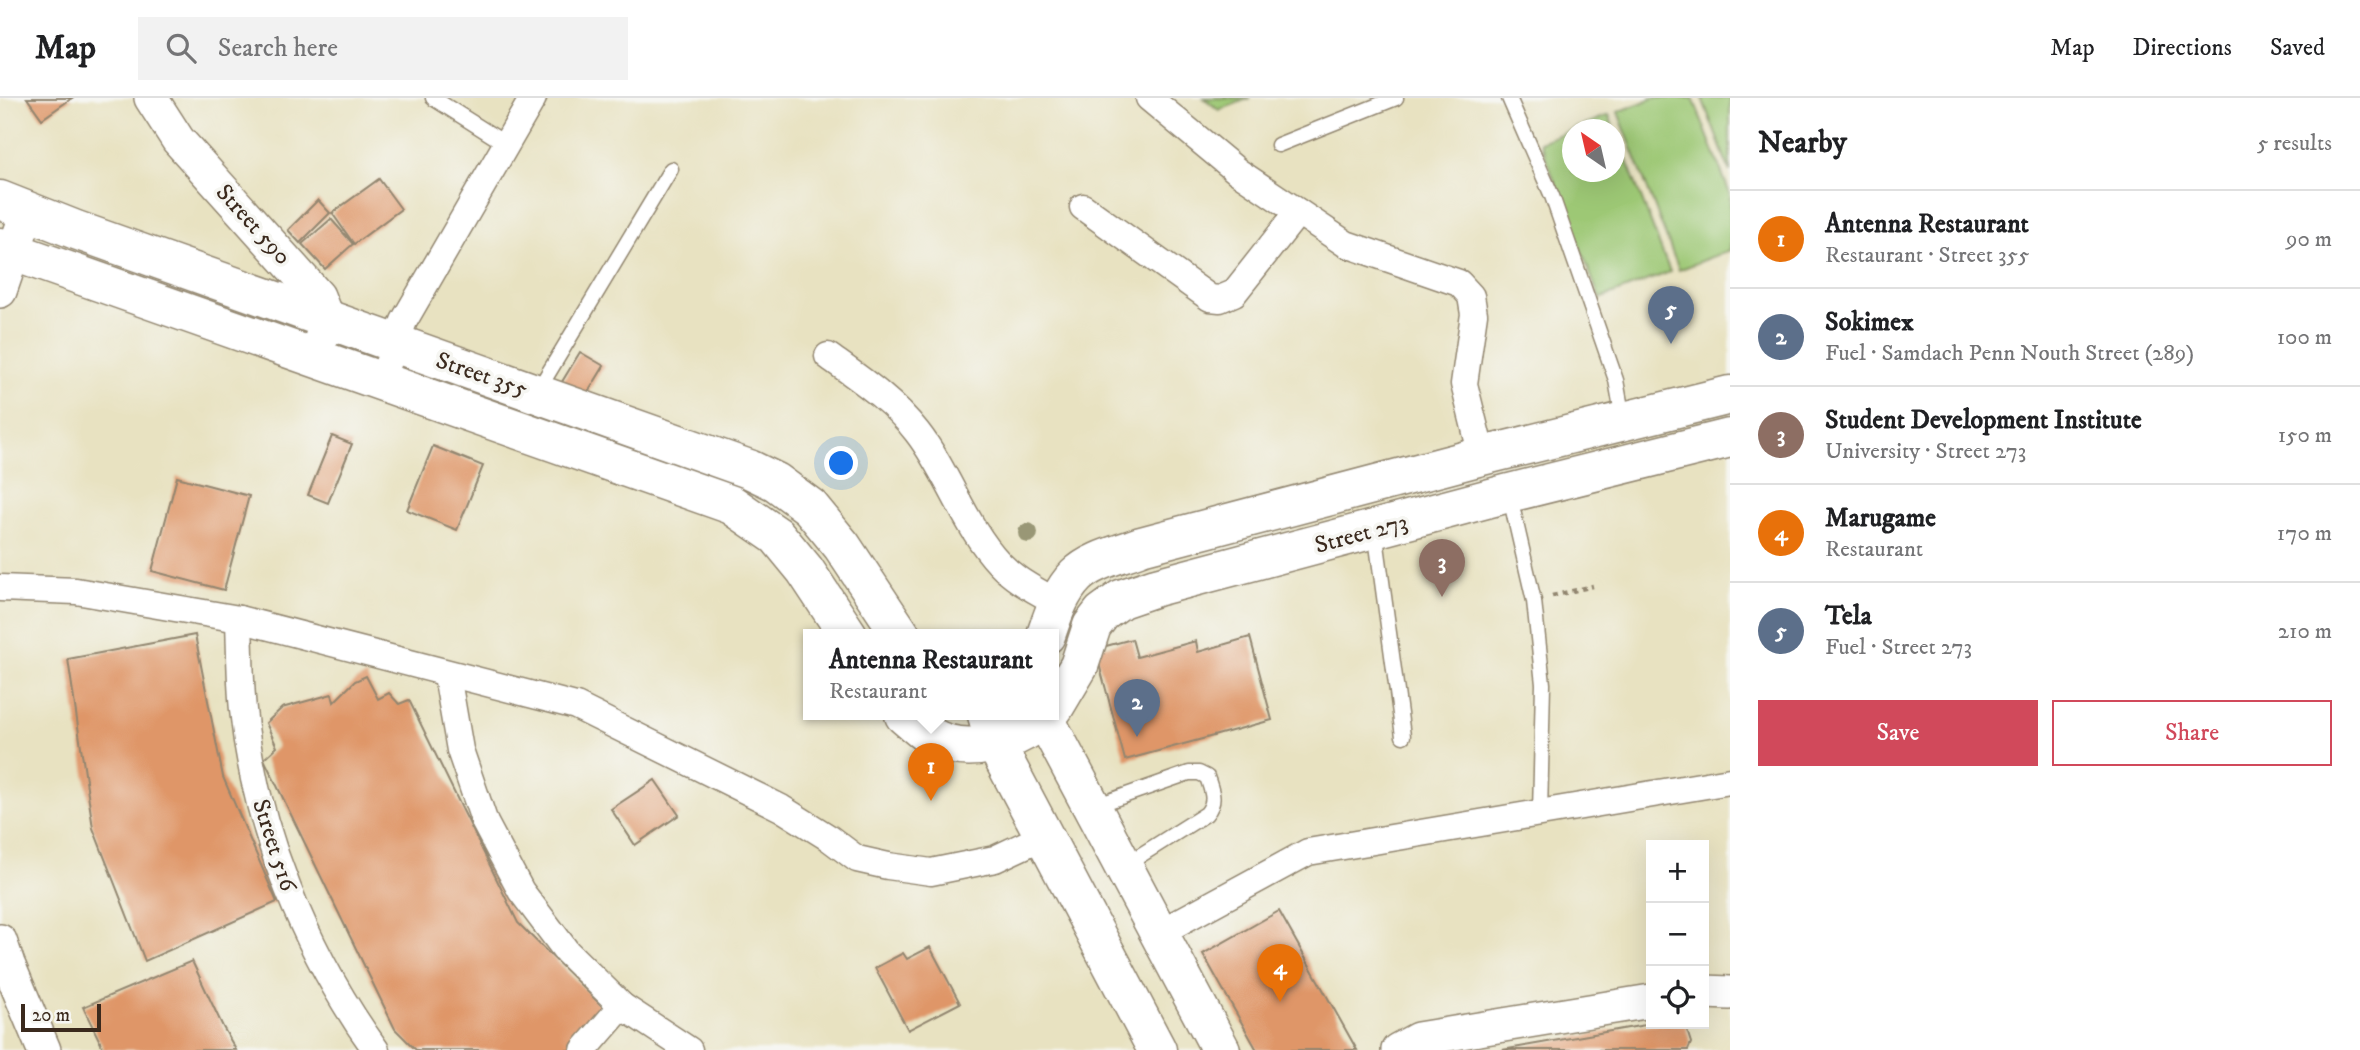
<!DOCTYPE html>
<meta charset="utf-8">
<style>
:root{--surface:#fff;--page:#f2f2f2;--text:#202124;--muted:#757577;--line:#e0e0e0;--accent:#d1495b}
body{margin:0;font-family:"IM FELL DW Pica",serif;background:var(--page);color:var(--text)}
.controls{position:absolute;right:21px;bottom:21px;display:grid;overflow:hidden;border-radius:0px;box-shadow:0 7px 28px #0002}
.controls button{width:63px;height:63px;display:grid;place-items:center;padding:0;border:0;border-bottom:2px solid var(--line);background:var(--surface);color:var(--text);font:35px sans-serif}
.compass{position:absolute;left:1562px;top:21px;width:63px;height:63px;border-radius:50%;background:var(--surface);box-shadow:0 7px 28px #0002;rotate:326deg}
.scale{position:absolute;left:21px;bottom:18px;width:80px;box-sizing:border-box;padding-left:7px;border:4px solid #3b2a1e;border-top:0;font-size:19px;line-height:24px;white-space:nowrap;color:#3b2a1e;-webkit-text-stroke:5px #f6f6f2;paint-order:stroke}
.you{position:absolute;left:842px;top:366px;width:24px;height:24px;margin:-18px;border:5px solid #fff;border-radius:50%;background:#1a73e8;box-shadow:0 0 0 10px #1a73e833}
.badge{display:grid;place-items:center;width:46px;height:46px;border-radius:50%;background:var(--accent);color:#fff;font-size:23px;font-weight:700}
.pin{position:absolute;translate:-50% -58px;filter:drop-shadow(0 2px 4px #0008)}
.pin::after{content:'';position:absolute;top:37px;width:24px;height:21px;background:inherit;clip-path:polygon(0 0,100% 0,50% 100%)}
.popup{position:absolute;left:803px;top:531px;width:256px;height:91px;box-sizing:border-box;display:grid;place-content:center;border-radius:0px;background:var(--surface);filter:drop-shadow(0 2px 5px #0005);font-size:23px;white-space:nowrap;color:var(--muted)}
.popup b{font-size:26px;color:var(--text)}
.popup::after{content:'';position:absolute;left:50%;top:100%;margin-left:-14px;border:14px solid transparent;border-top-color:var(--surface)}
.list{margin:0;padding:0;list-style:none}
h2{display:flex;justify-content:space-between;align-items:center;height:91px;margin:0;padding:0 28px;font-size:30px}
h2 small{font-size:23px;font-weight:400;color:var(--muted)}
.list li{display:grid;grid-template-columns:46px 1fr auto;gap:21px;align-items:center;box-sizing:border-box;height:98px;padding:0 28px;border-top:2px solid var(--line)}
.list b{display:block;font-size:26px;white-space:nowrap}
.list p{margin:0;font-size:23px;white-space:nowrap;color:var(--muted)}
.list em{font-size:23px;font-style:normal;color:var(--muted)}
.actions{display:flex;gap:14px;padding:21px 28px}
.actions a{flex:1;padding:16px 0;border:2px solid var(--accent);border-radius:0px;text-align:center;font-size:24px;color:var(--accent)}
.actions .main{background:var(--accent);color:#fff}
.icon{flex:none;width:38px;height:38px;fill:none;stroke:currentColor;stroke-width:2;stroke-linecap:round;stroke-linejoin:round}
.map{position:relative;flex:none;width:1730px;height:952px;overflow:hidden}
header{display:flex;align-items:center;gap:42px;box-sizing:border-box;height:98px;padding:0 35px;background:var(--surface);border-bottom:2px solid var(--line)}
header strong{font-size:33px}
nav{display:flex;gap:38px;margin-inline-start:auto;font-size:24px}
.search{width:490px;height:63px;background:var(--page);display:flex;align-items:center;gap:18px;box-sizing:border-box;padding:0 24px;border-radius:0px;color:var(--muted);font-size:26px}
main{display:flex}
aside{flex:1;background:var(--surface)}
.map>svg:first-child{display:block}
.green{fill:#9dc875;stroke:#6c794a;stroke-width:2}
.building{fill:#df9667}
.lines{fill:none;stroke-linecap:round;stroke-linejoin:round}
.service-casing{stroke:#928670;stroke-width:17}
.minor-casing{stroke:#928670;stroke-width:29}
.tertiary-casing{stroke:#928670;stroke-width:36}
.secondary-casing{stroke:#928670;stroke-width:41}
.primary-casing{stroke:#928670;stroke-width:41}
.path{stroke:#928670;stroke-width:4.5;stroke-dasharray:5 5;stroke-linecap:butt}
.service{stroke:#fff;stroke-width:14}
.minor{stroke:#fff;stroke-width:26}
.tertiary{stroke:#fff;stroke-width:33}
.secondary{stroke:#fff;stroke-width:38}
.primary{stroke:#fff;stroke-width:38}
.tree{fill:#999776}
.labels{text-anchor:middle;stroke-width:7;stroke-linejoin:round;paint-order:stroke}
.street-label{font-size:24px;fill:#3b2a1e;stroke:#f6f6f2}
</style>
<header>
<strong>Map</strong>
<div class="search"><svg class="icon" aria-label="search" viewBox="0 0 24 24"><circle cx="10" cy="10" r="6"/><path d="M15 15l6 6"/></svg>Search here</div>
<nav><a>Map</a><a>Directions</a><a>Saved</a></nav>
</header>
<main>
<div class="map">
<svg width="1730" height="952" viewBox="0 0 1730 952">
<rect width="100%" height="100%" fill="#f6f6f2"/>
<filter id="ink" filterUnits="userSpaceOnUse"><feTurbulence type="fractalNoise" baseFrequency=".0143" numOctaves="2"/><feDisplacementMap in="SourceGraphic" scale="14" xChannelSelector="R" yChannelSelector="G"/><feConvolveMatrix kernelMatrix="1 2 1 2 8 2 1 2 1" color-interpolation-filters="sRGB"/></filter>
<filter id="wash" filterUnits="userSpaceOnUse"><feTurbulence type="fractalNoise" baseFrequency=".00686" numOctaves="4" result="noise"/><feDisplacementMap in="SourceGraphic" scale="28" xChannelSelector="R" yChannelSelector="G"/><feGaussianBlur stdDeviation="1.57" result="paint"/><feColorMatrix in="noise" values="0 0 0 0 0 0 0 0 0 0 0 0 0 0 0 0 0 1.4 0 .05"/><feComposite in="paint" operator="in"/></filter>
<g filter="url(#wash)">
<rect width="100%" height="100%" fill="#e8e2c1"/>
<g class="green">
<path d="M 1204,0 L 1250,0 L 1219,12 Z"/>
<path d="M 1653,0 L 1693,0 L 1730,96 L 1730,152 L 1679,172 L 1618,14 Z"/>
<path d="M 1702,0 L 1730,0 L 1730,74 Z"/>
<path d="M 1609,17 L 1614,32 L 1573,32 L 1573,74 L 1615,74 L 1615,32 L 1670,174 L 1600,201 L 1540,44 Z"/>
</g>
<g id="blocks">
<g class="building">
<path d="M 27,0 L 72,0 L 42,21 Z"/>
<path d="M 379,81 L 401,111 L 354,146 L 332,115 Z"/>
<path d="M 318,102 L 330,115 L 300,145 L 288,132 Z"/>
<path d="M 331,121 L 353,146 L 325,171 L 302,146 Z"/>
<path d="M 580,254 L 604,268 L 581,306 L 557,292 Z"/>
<path d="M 332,338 L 352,346 L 328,405 L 308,397 Z"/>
<path d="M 433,348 L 483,368 L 457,432 L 407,412 Z"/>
<path d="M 177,379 L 249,398 L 224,492 L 152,473 Z"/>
<path d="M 195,537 L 223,679 L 277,804 L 145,863 L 93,730 L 68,561 Z"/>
<path d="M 1250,539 L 1272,622 L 1125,662 L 1095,551 L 1132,541 L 1137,559 L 1196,543 L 1198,554 Z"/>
<path d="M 366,578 L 378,601 L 389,595 L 399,606 L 409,602 L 518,825 L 604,910 L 594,920 L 602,927 L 578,952 L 416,952 L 395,931 L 264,661 L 277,649 L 266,625 L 282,610 L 332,596 L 334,604 L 355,583 Z"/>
<path d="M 655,682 L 679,717 L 635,747 L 611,711 Z"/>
<path d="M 1279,813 L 1357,952 L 1257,952 L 1203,856 Z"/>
<path d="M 930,849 L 960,905 L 908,932 L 875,870 L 903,855 L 907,861 Z"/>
<path d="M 192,863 L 223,929 L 236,952 L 104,952 L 83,909 Z"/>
<path d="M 1651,926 L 1685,926 L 1691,945 L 1688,952 L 1502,952 Z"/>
</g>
</g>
</g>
<g filter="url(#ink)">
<use href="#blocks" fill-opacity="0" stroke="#928670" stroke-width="2"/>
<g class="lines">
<g class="service-casing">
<g id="service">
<path d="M 433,0 L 506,46"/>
<path d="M 1509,0 L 1552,98 L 1616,282 L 1623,321"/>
<path d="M 1278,47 L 1396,0"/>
<path d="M 537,294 L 671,71"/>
<path d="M 1509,395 L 1534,503 L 1543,586 L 1540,716"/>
<path d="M 1375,432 L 1403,638"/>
<path d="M 1095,708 L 1189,675 L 1199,675 L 1207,679 C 1212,694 1217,703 1206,716 L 1125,767"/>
</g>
</g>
<g class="minor-casing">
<g id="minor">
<path d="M 1149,0 L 1237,73 L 1346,146 L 1459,185 L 1471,198 L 1474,216 L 1464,286 L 1482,358"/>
<path d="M 1083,109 L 1210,200 L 1220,201 L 1234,195 L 1298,114"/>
<path d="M 828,258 C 860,281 893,303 917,334 C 949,375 964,428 1000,466 C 1016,483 1038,493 1057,505"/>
<path d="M 381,284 L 404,223 L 533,0"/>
<path d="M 0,490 L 76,493 L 239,521 L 576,608 L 781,710 L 829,740 L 857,761 L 888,768 L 931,774 L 995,761 L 1044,738"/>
<path d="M 239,521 C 240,551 240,582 243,612 C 255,731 306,855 376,952"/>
<path d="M 447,577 L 460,652 L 485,725 L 521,793 L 567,854 L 622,908 L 689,952"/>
<path d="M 1159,835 L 1308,754 L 1730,683"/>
<path d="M 584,952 L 622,908"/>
</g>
</g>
<g class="tertiary-casing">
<g id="tertiary">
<path d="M 151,0 L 178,42 L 318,198 L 327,221 L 315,261"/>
<path d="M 0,193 L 27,115"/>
<path d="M 0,843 L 8,866 L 44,952"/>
<path d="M 1704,894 L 1730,895"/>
<path d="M 1398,952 L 1418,941 L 1651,903"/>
</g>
</g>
<g class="secondary-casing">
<g id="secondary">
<path d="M 987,617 L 995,645 L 1157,952"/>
<path d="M 1043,617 L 1221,952"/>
</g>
</g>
<g class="primary-casing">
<g id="primary">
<path d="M 0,102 L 76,132 L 749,371 L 776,384 L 810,409 L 842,448 L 901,537"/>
<path d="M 0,149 L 732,407 L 777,438 L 805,472 L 848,537"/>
<path d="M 1046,537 C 1053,517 1060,494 1076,478 C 1092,462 1121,456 1141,448 L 1482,358 L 1730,297"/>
<path d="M 1054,610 L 1079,568 L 1092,528 L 1102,515 L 1121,501 L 1156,489 L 1509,395 L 1730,340"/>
<path d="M 904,617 C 912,624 921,632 930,638 C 967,660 1018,644 1047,617"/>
</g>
</g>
<path class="path" d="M 1552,498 L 1593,488"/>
<use href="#service" class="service"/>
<use href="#minor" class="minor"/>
<use href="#tertiary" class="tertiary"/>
<use href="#secondary" class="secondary"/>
<use href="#primary" class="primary"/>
</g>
<circle class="tree" cx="1028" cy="435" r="10"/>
</g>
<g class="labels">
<g class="street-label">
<text transform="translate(254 126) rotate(48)" y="8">Street 590</text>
<text transform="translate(482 276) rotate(19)" y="8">Street 355</text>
<text transform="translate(1361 435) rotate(-15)" y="8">Street 273</text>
<text transform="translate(275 747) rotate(72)" y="8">Street 516</text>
</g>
</g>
</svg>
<div class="controls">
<button>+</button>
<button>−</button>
<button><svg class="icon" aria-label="locate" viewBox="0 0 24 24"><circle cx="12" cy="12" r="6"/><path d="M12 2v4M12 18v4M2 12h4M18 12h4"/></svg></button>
</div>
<svg class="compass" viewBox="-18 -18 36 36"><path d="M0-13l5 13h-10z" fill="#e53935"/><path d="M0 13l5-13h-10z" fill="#757577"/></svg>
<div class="scale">20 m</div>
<div class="you"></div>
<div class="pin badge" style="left:931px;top:703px;background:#e8710a">1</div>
<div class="popup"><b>Antenna Restaurant</b>Restaurant</div>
<div class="pin badge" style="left:1137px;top:639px;background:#5c6f8a">2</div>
<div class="pin badge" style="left:1442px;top:499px;background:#8d6e63">3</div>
<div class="pin badge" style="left:1280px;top:904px;background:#e8710a">4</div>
<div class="pin badge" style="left:1671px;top:246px;background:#5c6f8a">5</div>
</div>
<aside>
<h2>Nearby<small>5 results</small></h2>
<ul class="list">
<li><span class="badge" style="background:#e8710a">1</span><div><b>Antenna Restaurant</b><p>Restaurant · Street 355</p></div><em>90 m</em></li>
<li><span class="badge" style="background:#5c6f8a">2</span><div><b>Sokimex</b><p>Fuel · Samdach Penn Nouth Street (289)</p></div><em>100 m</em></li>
<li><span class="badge" style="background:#8d6e63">3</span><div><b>Student Development Institute</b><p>University · Street 273</p></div><em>150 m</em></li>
<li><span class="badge" style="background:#e8710a">4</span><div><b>Marugame</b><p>Restaurant</p></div><em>170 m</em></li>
<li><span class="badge" style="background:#5c6f8a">5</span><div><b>Tela</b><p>Fuel · Street 273</p></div><em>210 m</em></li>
</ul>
<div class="actions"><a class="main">Save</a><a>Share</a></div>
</aside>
</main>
